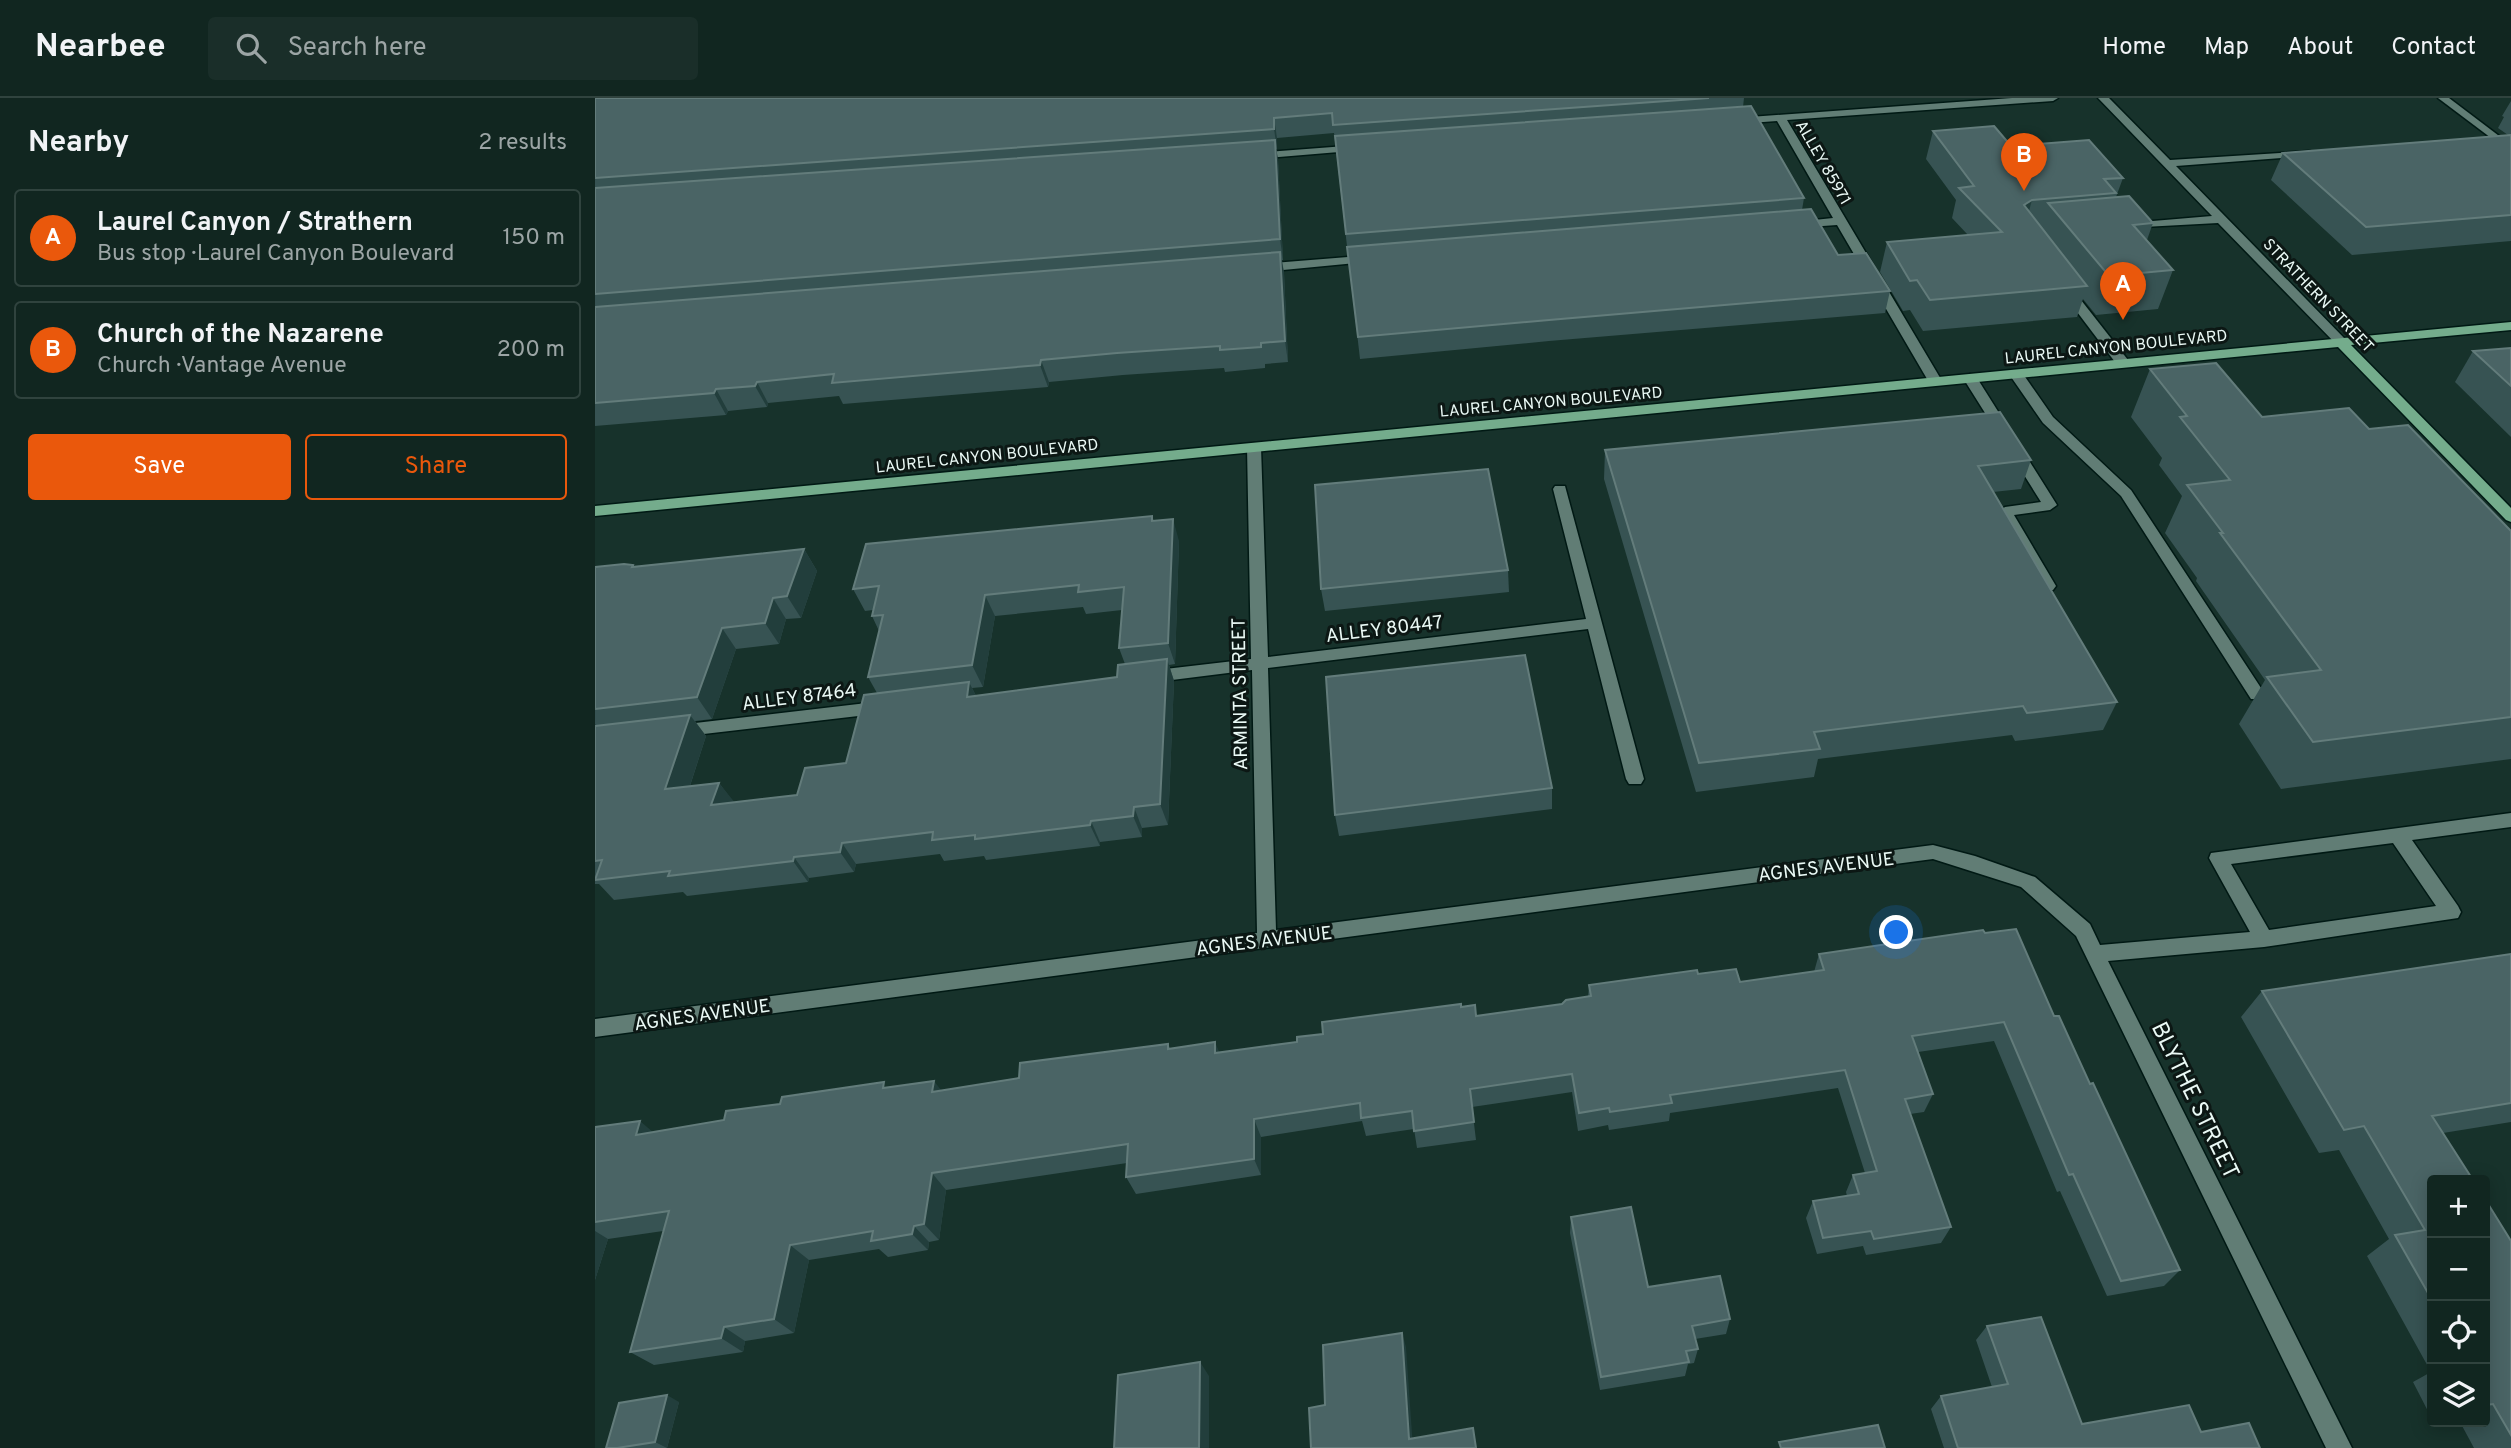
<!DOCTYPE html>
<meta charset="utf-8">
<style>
:root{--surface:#112620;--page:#1a2e29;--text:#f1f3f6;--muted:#9ca5a5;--line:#30433e;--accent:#ea580c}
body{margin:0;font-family:Overpass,sans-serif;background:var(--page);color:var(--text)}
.controls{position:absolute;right:21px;bottom:21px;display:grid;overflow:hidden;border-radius:7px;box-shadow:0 4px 18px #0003}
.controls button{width:63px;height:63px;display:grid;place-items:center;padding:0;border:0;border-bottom:2px solid var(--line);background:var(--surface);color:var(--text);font:35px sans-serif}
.you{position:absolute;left:1302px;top:835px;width:24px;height:24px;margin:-18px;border:5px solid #fff;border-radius:50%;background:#1a73e8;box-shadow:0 0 0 10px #1a73e833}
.badge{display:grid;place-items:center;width:46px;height:46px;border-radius:50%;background:var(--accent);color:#fff;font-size:23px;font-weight:700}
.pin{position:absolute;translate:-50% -58px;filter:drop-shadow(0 2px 4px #0008)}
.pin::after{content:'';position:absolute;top:37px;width:24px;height:21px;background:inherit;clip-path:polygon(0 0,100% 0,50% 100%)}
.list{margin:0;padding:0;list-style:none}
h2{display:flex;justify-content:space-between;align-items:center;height:91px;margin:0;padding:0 28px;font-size:30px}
h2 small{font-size:23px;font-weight:400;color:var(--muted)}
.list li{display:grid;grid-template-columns:46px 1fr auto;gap:21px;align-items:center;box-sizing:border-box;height:98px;margin:0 14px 14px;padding:0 14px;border:2px solid var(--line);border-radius:7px}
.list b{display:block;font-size:26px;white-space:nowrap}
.list p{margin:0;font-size:23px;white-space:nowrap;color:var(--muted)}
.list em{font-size:23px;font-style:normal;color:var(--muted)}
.actions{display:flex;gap:14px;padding:21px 28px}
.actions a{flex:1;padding:16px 0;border:2px solid var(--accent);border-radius:7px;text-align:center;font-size:24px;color:var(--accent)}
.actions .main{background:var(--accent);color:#fff}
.icon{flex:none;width:38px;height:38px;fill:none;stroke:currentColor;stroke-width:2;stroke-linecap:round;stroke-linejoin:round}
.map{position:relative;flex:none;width:1916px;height:1350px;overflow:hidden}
header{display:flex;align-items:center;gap:42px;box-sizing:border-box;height:98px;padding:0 35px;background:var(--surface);border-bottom:2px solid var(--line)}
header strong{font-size:33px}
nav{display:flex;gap:38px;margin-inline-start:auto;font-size:24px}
.search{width:490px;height:63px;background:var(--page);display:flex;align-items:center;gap:18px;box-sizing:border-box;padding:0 24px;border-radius:7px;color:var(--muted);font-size:26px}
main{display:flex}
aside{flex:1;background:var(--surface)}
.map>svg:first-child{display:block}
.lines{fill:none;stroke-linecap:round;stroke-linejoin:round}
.minor-casing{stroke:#001914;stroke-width:3}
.major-casing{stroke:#001914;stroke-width:3}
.minor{fill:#617d75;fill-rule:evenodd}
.major{fill:#74ac8c;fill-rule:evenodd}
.wall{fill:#375353;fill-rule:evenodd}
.shaded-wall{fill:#223e3c}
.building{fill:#4a6465;stroke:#637c7b;stroke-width:2}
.labels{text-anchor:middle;stroke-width:6;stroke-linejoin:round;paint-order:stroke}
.far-street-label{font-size:16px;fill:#eaf9f5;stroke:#0c1714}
.street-label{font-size:19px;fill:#eaf9f5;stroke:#0c1714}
.near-street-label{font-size:23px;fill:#eaf9f5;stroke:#0c1714}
</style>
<header>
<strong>Nearbee</strong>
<div class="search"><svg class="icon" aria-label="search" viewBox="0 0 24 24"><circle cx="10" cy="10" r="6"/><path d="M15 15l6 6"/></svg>Search here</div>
<nav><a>Home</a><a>Map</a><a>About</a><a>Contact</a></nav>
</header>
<main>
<aside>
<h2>Nearby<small>2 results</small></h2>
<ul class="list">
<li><span class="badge">A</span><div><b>Laurel Canyon / Strathern</b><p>Bus stop · Laurel Canyon Boulevard</p></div><em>150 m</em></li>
<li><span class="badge">B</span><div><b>Church of the Nazarene</b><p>Church · Vantage Avenue</p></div><em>200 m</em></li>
</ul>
<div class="actions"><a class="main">Save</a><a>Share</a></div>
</aside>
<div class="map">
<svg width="1916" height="1350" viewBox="0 0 1916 1350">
<rect width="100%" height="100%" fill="#17322b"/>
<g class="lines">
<g class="minor-casing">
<g id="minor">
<path d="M 1417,0 L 1463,0 L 1458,3 L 1192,22 L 1347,283 L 1340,287 L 1335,286 L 1242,127 L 1200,130 L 1194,127 L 1200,124 L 1238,120 L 1182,23 L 1141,26 L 1136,23 L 1141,20 Z"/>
<path d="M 1503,0 L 1514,0 L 1575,62 L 1715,53 L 1715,57 L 1711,58 L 1581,68 L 1750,241 L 1750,247 L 1742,247 L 1623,125 L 1530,130 L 1530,126 L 1534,125 L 1617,118 Z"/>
<path d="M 1843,0 L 1854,0 L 1916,47 L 1916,55 Z"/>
<path d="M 764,47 L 769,50 L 768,52 L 660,61 L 655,58 L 660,55 Z"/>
<path d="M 778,157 L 784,161 L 782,163 L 667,174 L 661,170 L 667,166 Z"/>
<path d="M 1467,188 L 1475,188 L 1533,262 L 1533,268 L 1523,268 L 1467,194 Z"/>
<path d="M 1421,272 L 1426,273 L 1458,319 L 1536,392 L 1668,593 L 1670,597 L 1668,601 L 1656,601 L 1526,398 L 1448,325 L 1414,276 Z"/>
<path d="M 1375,276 L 1382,280 L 1462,407 L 1455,412 L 1419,417 L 1461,488 L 1458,492 L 1448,492 L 1403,414 L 1410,409 L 1446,404 L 1368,280 Z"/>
<path d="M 659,345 L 666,349 L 673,559 L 991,521 L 958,391 L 960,388 L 970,388 L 1049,681 L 1046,686 L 1034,686 L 1031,681 L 993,531 L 673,570 L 681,832 L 1338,747 L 1380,758 L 1440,779 L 1495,826 L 1505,847 L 1655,834 L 1614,760 L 1616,755 L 1916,715 L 1916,729 L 1817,742 L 1863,808 L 1866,814 L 1863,820 L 1669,849 L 1513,863 L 1757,1350 L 1731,1350 L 1481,838 L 1426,789 L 1338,761 L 0,939 L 0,921 L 662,835 L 657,572 L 553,585 L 545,579 L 553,573 L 656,561 L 652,349 ZM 1798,745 L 1841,808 L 1674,832 L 1636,766 Z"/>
<path d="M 289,603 L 297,609 L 289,615 L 83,639 L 74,633 L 83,627 Z"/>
</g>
</g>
<g class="major-casing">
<path id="major" d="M 1916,224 L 1916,232 L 1756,247 L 1916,410 L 1916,424 L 1911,422 L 1743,249 L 0,418 L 0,408 Z"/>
</g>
<use href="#minor" class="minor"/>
<use href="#major" class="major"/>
</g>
<g class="wall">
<path d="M 0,0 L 1149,0 L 1148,9 L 1209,100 L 1207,112 L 1243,157 L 1295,193 L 1290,215 L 954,243 L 765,261 L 739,35 L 682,40 L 682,51 L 681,51 L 683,62 L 688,162 L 687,162 L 689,175 L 693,264 L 670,266 L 670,270 L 630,274 L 629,270 L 528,277 L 454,284 L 453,289 L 248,306 L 244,298 L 173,305 L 172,309 L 133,313 L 131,317 L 0,328 Z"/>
<path d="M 1916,3 L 1916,143 L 1757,157 L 1676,82 L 1688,55 L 1913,37 L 1903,30 L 1909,19 L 1907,18 Z"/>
<path d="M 1338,33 L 1416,48 L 1528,80 L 1521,99 L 1558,125 L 1552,142 L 1578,172 L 1563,211 L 1501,217 L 1488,201 L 1482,219 L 1328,233 L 1315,212 L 1308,213 L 1285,174 L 1292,144 L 1373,137 L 1357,120 L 1361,102 L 1331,61 Z"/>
<path d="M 1916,250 L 1916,339 L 1860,284 L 1878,253 Z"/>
<path d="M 1555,271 L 1667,319 L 1774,331 L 1916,433 L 1916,661 L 1686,691 L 1644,626 L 1670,582 L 1601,483 L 1602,480 L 1570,435 L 1587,398 L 1564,367 L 1567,360 L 1536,319 Z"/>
<path d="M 1010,352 L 1436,362 L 1426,391 L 1398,394 L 1522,604 L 1508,632 L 1420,643 L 1417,637 L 1223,661 L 1219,679 L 1101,694 L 1009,381 Z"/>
<path d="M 557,418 L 559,423 L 584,443 L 580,566 L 574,567 L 579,583 L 573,727 L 547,730 L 547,739 L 505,744 L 505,748 L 391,762 L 389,758 L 349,763 L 345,756 L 261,766 L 259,774 L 214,780 L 213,784 L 92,798 L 88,794 L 19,802 L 4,786 L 0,786 L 0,628 L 1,628 L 0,626 L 0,469 L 38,467 L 40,469 L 209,451 L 222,473 L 206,520 L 191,521 L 184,546 L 141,551 L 117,621 L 100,623 L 111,638 L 95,688 L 124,685 L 139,705 L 202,697 L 251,665 L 282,595 L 273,579 L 284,533 L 277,518 L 278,512 L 270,513 L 258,491 ZM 488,509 L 491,516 L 527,512 L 524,550 L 530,566 L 522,579 L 381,598 L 377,590 L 388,589 L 400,518 Z"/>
<path d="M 913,472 L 914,494 L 730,513 L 726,491 Z"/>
<path d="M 957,690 L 957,711 L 744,738 L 740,717 Z"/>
<path d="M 1390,835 L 1459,918 L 1495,986 L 1585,1172 L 1569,1188 L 1512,1198 L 1465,1093 L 1462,1094 L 1399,943 L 1323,954 L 1338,996 L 1329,1014 L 1315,1016 L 1356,1129 L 1346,1145 L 1271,1157 L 1268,1148 L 1222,1156 L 1211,1120 L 1218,1103 L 1252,1098 L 1251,1094 L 1258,1077 L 1270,1075 L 1243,990 L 1075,1015 L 1074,1023 L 1014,1032 L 1013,1027 L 983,1033 L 977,994 L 877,1009 L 881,1042 L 822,1050 L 819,1031 L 771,1038 L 767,1023 L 666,1039 L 666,1077 L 541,1096 L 531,1079 L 532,1065 L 351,1092 L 344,1142 L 334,1144 L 333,1152 L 293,1159 L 284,1151 L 214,1162 L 199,1235 L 150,1243 L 148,1254 L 59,1267 L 35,1254 L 68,1133 L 13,1141 L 0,1182 L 0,1029 L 58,1034 L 129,1022 L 293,989 L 347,993 L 424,980 L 573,946 L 575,950 L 625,954 L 702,944 L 728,936 L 866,909 L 881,918 L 967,906 L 993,899 L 994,887 L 1103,876 L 1145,884 L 1219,874 L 1224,856 Z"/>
<path d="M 1916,856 L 1916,1024 L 1848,1035 L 1837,1082 L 1837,1321 L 1818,1284 L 1836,1274 L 1772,1158 L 1794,1141 L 1744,1052 L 1724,1055 L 1646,919 L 1667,893 Z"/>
<path d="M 1890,1101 L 1916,1143 L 1916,1350 L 1879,1350 L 1865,1324 L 1890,1324 Z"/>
<path d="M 976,1119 L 1053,1189 L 1135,1221 L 1131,1236 L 1100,1241 L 1103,1251 L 1099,1265 L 1093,1266 L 1090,1278 L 1005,1292 L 975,1135 Z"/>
<path d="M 1392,1228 L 1487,1326 L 1606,1334 L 1665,1350 L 1349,1350 L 1336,1311 L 1346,1298 L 1397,1289 L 1381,1242 Z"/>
<path d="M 84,1304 L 72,1350 L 11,1350 Z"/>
<path d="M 1839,1324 L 1859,1324 L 1841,1327 Z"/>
</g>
<g class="shaded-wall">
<path d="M 679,20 L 682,40 L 682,51 L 679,31 Z"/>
<path d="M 680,42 L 683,62 L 688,162 L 685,141 Z"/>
<path d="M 1437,102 L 1429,131 L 1429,107 Z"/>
<path d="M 685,154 L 689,175 L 693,264 L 690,243 Z"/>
<path d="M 446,262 L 454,284 L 453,289 L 445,267 Z"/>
<path d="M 162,284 L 173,305 L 172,309 L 160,288 Z"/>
<path d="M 121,291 L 133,313 L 131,317 L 119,295 Z"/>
<path d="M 578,421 L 584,443 L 580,566 L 573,545 Z"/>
<path d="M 209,451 L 222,473 L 206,520 L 192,498 Z"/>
<path d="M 390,497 L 400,518 L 388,589 L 377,567 Z"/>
<path d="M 178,500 L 191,521 L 184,546 L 170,525 Z"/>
<path d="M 127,530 L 141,551 L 117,621 L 102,599 Z"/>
<path d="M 572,561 L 579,583 L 573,727 L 565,706 Z"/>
<path d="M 374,584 L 385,606 L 372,599 Z"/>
<path d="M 95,617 L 111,638 L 87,712 L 70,691 Z"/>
<path d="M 124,685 L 141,706 L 116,707 Z"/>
<path d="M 539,709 L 547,730 L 547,739 L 538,718 Z"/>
<path d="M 496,723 L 505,744 L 505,748 L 495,727 Z"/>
<path d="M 247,745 L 261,766 L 259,774 L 245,754 Z"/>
<path d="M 199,759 L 214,780 L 213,784 L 198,763 Z"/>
<path d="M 620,944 L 628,963 L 620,955 Z"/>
<path d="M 339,983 L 353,1001 L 337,994 Z"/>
<path d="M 659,1021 L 666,1039 L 666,1077 L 659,1061 Z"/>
<path d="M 45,1023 L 66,1041 L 41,1037 Z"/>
<path d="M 337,1075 L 351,1092 L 344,1142 L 329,1126 Z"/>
<path d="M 319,1128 L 334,1144 L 333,1152 L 317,1136 Z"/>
<path d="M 0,1133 L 13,1141 L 0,1182 Z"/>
<path d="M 195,1147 L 214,1162 L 199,1235 L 179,1221 Z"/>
<path d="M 129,1229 L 150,1243 L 148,1254 L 126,1240 Z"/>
<path d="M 807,1235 L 811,1249 L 818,1350 L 814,1341 Z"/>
<path d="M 605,1264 L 614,1278 L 614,1350 L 604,1350 Z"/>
<path d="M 72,1297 L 84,1304 L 72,1350 L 60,1344 Z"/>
</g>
<g class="building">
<path d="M 0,0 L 1114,0 L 738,27 L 737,15 L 679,20 L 679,31 L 0,80 Z"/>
<path d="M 1156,8 L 1209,100 L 751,136 L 740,38 Z"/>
<path d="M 1399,28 L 1416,48 L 1494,42 L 1528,80 L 1509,81 L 1521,95 L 1437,102 L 1429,107 L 1492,188 L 1335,202 L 1322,182 L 1315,183 L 1292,144 L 1407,134 L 1364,90 L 1379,88 L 1338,33 Z"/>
<path d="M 1916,37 L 1916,117 L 1771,129 L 1688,55 Z"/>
<path d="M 680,42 L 685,141 L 0,196 L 0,90 Z"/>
<path d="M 1534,98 L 1558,125 L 1538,127 L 1578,172 L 1514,178 L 1453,105 Z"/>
<path d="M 1216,111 L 1243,157 L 1271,155 L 1295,193 L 954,222 L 763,239 L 752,149 Z"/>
<path d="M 685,154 L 690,243 L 666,245 L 666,249 L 625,252 L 625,248 L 522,255 L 446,262 L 445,267 L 237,285 L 239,276 L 162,284 L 160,288 L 121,291 L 119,295 L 0,305 L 0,209 Z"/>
<path d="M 1916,250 L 1916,288 L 1878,253 Z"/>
<path d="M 1621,265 L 1667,319 L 1754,310 L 1774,331 L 1813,327 L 1916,433 L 1916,619 L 1718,644 L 1672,579 L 1726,572 L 1625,435 L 1628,435 L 1592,387 L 1635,382 L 1585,319 L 1592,318 L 1555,271 Z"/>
<path d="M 1405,314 L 1436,362 L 1383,368 L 1522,604 L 1432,615 L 1428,608 L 1219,634 L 1225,651 L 1104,665 L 1010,352 Z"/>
<path d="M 893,371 L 913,472 L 726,491 L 720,387 Z"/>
<path d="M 557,418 L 557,423 L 578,421 L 573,545 L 524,550 L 529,489 L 483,494 L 484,487 L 390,497 L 377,567 L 273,579 L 288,517 L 277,518 L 284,488 L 258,491 L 271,446 Z"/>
<path d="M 209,451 L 192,498 L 178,500 L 170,525 L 127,530 L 102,599 L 0,611 L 0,469 L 29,466 L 38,467 L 37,469 Z"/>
<path d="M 930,557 L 957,690 L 740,717 L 731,579 Z"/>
<path d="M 572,561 L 565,706 L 539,709 L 538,718 L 496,723 L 495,727 L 380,741 L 380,737 L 337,742 L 338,734 L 247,745 L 245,754 L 199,759 L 198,763 L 73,778 L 75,773 L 0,782 L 7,762 L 0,763 L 0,628 L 95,617 L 70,691 L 124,685 L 116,707 L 202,697 L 210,670 L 251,665 L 269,597 L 374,584 L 372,599 L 522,579 L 523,567 Z"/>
<path d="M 1421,831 L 1459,918 L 1464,918 L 1495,986 L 1498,985 L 1585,1172 L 1526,1183 L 1478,1076 L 1474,1077 L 1409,924 L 1317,938 L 1338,996 L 1310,1001 L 1356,1129 L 1279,1141 L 1276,1133 L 1228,1140 L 1218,1103 L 1264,1096 L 1258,1077 L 1282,1073 L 1250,972 L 1075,997 L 1077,1005 L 1015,1014 L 1014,1010 L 984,1015 L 977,976 L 875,991 L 879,1024 L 819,1033 L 817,1013 L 766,1020 L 765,1005 L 659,1021 L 659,1061 L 531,1079 L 533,1046 L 337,1075 L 329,1126 L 319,1128 L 317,1136 L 276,1143 L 278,1133 L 195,1147 L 179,1221 L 129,1229 L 126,1240 L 35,1254 L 74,1113 L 0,1124 L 0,1029 L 45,1023 L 41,1037 L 129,1022 L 131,1013 L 185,1006 L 187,999 L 289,984 L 288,990 L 339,983 L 337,994 L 424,980 L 425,965 L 573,946 L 573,951 L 620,944 L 620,955 L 702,944 L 702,939 L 728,936 L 727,924 L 866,906 L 866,909 L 880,907 L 881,918 L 967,906 L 971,902 L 996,898 L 994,887 L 1102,872 L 1103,876 L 1141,871 L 1145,884 L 1229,872 L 1224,856 L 1388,832 L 1390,835 Z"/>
<path d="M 1916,856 L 1916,1005 L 1837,1018 L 1878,1082 L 1837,1082 L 1837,1202 L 1800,1137 L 1830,1132 L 1769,1028 L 1749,1032 L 1667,893 Z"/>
<path d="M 1890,1101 L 1916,1143 L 1916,1337 L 1898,1306 L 1890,1307 Z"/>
<path d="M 1036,1109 L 1053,1189 L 1125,1178 L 1135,1221 L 1097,1228 L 1103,1251 L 1091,1253 L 1094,1264 L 1006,1279 L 976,1119 Z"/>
<path d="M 1446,1219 L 1487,1326 L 1594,1307 L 1606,1334 L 1654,1325 L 1665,1350 L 1363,1350 L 1346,1298 L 1413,1286 L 1392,1228 Z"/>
<path d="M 807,1235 L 814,1341 L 878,1330 L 881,1350 L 716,1350 L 714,1310 L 730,1307 L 728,1247 Z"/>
<path d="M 605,1264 L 604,1350 L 519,1350 L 523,1277 Z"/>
<path d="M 72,1297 L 60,1344 L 22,1350 L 11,1350 L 24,1305 Z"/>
<path d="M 1283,1327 L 1290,1350 L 1186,1350 L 1184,1344 Z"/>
</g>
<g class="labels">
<g class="far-street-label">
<text transform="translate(1229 64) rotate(60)" y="6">ALLEY 85971</text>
<text transform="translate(1724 197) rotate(46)" y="6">STRATHERN STREET</text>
<text transform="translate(1521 248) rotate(-6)" y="6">LAUREL CANYON BOULEVARD</text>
<text transform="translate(956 303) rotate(-5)" y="6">LAUREL CANYON BOULEVARD</text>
<text transform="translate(392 357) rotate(-6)" y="6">LAUREL CANYON BOULEVARD</text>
</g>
<g class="street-label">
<text transform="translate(789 530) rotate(-7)" y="7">ALLEY 80447</text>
<text transform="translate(644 596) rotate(-91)" y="7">ARMINTA STREET</text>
<text transform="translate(204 598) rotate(-7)" y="7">ALLEY 87464</text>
<text transform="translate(1231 768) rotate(-7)" y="7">AGNES AVENUE</text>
<text transform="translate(669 842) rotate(-7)" y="7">AGNES AVENUE</text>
<text transform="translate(107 916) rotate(-8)" y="7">AGNES AVENUE</text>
</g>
<g class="near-street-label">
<text transform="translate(1601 1002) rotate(64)" y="8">BLYTHE STREET</text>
</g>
</g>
</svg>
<div class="controls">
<button>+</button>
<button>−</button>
<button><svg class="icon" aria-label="locate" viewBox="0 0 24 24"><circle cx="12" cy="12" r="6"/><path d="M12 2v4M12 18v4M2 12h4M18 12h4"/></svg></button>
<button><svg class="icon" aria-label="layers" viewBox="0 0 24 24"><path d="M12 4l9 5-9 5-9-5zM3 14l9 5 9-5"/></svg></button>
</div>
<div class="you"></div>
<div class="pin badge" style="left:1528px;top:222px">A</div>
<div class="pin badge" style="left:1429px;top:93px">B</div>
</div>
</main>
